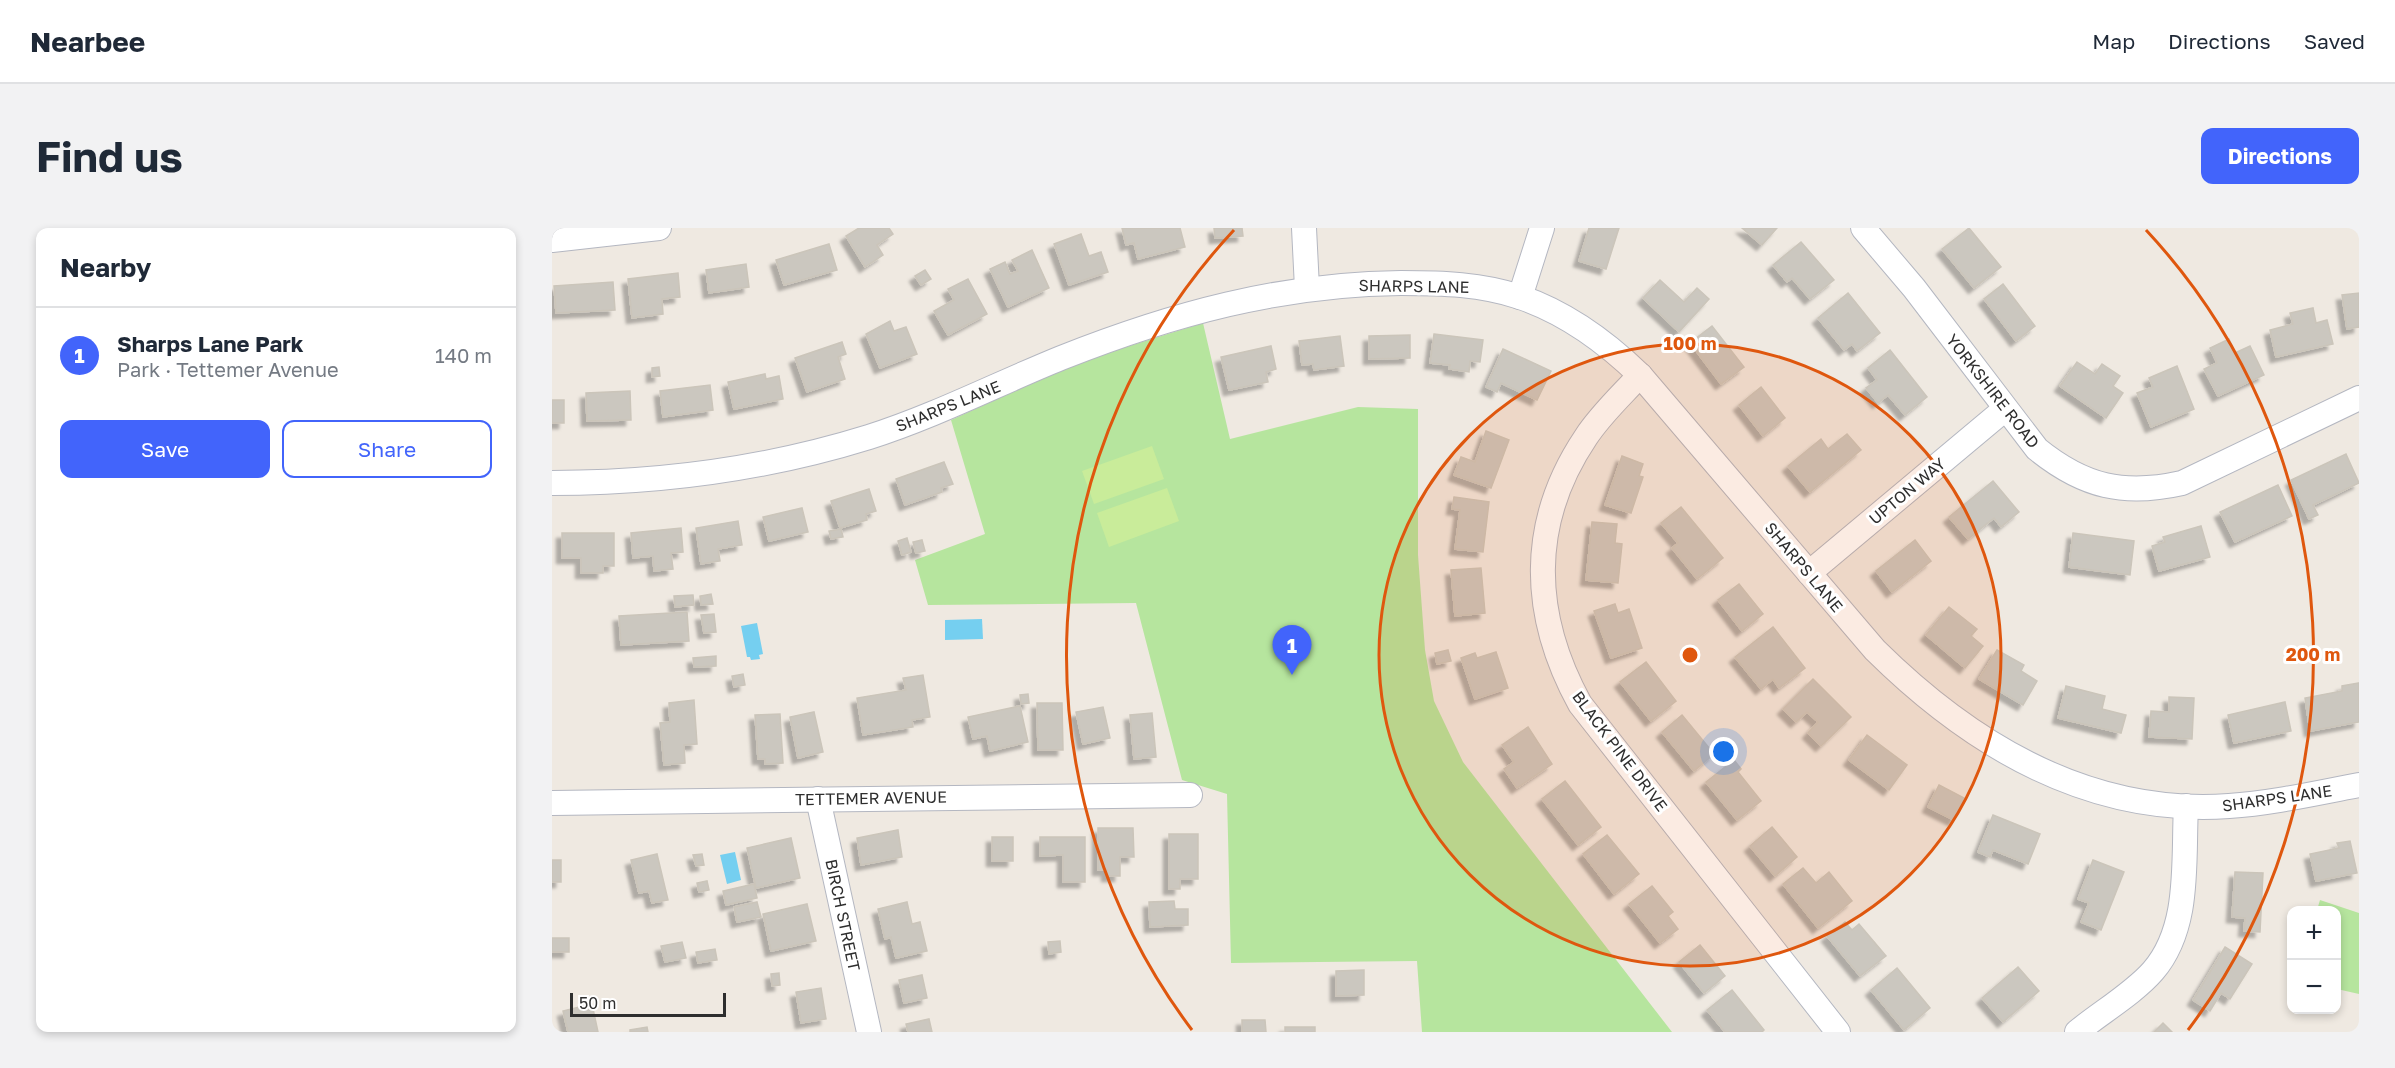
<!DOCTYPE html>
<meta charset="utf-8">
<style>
:root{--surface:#fff;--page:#f2f2f3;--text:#1f2937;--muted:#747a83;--line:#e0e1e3;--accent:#4264fb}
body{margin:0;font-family:"Golos Text",sans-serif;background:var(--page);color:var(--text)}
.controls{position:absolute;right:18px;bottom:18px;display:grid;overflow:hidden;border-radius:12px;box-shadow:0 3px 9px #0003}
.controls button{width:54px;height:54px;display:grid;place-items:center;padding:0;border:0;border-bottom:2px solid var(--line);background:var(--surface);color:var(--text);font:30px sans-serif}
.scale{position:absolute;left:18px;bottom:15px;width:156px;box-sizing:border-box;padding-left:6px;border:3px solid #2e2e2e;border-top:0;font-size:16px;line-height:21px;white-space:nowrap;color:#2e2e2e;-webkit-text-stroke:4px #fff;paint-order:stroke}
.you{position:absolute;left:1172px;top:524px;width:21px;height:21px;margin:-15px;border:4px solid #fff;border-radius:50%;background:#1a73e8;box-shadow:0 0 0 9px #1a73e833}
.badge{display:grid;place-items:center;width:39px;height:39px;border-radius:50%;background:var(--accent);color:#fff;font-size:20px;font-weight:700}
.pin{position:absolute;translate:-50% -50px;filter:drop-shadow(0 2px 3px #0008)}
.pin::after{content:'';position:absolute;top:32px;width:21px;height:18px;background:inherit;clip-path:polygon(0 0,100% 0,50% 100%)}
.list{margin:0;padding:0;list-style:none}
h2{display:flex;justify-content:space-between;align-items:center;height:78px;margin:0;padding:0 24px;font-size:26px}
h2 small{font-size:20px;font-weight:400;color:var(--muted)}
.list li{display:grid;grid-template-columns:39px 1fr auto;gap:18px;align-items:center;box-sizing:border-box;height:96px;padding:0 24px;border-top:2px solid var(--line)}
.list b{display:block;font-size:22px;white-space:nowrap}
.list p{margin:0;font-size:20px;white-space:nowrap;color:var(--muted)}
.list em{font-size:20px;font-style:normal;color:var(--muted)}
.actions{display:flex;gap:12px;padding:18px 24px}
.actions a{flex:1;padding:14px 0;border:2px solid var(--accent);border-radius:12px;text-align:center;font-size:21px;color:var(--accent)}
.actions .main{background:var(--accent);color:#fff}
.map{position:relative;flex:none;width:1807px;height:804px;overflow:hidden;border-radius:12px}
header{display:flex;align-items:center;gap:36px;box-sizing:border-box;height:84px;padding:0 30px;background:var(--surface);border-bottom:2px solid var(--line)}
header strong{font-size:28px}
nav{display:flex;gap:33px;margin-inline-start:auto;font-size:21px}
.intro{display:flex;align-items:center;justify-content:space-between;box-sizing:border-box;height:144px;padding:0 36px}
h1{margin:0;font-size:42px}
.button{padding:15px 27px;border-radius:12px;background:var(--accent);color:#fff;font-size:21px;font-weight:700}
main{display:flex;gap:36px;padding:0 36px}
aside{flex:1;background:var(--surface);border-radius:12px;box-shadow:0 3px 9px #0003}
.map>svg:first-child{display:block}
.green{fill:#b6e59e}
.pitch{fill:#c9ec9a}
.water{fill:#75cff0}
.building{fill:#cbc7bf;stroke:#cbc5ba;stroke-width:1.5;filter:url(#shadow)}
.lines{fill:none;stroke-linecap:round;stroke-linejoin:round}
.minor-casing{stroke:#b4b7c1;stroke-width:26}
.minor{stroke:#fff;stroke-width:24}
.ring{fill:none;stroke:#df570e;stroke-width:3}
.labels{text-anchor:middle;stroke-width:6;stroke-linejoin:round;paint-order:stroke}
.street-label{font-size:16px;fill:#2e2e2e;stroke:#fff}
.centre{fill:#df570e;stroke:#fff;stroke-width:3}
.ring-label{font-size:18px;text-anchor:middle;font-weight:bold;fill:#df570e;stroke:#fff;stroke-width:6;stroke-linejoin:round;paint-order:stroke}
</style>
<header>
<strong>Nearbee</strong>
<nav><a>Map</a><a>Directions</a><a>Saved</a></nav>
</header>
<div class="intro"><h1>Find us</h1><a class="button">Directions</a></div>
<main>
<aside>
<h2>Nearby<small></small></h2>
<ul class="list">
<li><span class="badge">1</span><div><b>Sharps Lane Park</b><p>Park · Tettemer Avenue</p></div><em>140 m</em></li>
</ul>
<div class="actions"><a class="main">Save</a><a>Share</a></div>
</aside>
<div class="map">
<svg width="1807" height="804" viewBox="0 0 1807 804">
<defs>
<filter id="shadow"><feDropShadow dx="-5.5" dy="5.5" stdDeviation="1.5" flood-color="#0004"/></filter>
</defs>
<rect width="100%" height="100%" fill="#efe9e1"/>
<g class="green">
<path d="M 651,95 L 678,211 L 806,179 L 866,181 L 866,327 L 873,422 L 882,473 L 911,534 L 1120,804 L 870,804 L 865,733 L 679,735 L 675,566 L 630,552 L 584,375 L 376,377 L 363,332 L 433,306 L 399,192 L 529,133 Z"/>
<path d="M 1768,672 L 1807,685 L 1807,766 L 1785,761 L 1784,682 L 1765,682 Z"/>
</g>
<g class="pitch">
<path d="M 600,218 L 612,251 L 542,276 L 530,243 Z"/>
<path d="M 615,260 L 627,293 L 557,319 L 545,285 Z"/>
</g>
<g class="water">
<path d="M 430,391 L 431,411 L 393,412 L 393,392 Z"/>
<path d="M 205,395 L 211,426 L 207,427 L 208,431 L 199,432 L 198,429 L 195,429 L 189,398 Z"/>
<path d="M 183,624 L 189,652 L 175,656 L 168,627 Z"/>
</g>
<g class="building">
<path d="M 307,0 L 337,0 L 341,6 L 325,17 L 331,27 L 313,39 L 294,8 Z"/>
<path d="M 570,0 L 628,0 L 633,19 L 586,31 L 582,15 L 574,17 Z"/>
<path d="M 662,0 L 690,0 L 691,8 L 663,10 Z"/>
<path d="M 1037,0 L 1067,0 L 1054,41 L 1027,33 Z"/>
<path d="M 1190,0 L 1225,0 L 1210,17 Z"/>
<path d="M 1417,0 L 1449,39 L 1422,60 L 1390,21 Z"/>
<path d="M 529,6 L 537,28 L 549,24 L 556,44 L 517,57 L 502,16 Z"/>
<path d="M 1249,14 L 1282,52 L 1258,71 L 1240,50 L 1235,54 L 1221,37 Z"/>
<path d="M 277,16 L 285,42 L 232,57 L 224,32 Z"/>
<path d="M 480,22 L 497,60 L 456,79 L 438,41 L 453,34 L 458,46 L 466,43 L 460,32 Z"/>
<path d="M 194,36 L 197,59 L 157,65 L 154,42 Z"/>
<path d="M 373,42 L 379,51 L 369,57 L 363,48 Z"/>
<path d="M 126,45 L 128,69 L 110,71 L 111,86 L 80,90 L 76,51 Z"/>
<path d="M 416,51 L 435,86 L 396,107 L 382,83 L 402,72 L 396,61 Z"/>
<path d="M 1108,52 L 1132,74 L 1145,60 L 1157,71 L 1127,104 L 1091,70 Z"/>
<path d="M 61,54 L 63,82 L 4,85 L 2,58 Z"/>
<path d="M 1451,56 L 1483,98 L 1464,113 L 1432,71 Z"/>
<path d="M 1296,65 L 1328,105 L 1305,123 L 1300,116 L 1292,122 L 1266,90 Z"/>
<path d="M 1807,65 L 1807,99 L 1795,101 L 1790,67 Z"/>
<path d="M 1761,80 L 1764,95 L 1775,92 L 1781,116 L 1724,129 L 1718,102 L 1741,96 L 1738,85 Z"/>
<path d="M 338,93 L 342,103 L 354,99 L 365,126 L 328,140 L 314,106 Z"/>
<path d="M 1160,98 L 1192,139 L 1169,156 L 1138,115 Z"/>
<path d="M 882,106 L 931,112 L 928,134 L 918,133 L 917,144 L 897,141 L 898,137 L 878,135 Z"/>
<path d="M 858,107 L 858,130 L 817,131 L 817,108 Z"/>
<path d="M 788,108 L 792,138 L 762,142 L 761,136 L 750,137 L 747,113 Z"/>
<path d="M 1677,111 L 1683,125 L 1698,118 L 1712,147 L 1666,168 L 1652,141 L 1665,135 L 1658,120 Z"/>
<path d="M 290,114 L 294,126 L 286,129 L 293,151 L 255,164 L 243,130 Z"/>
<path d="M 719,118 L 724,141 L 714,144 L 716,154 L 677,162 L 669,129 Z"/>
<path d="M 951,121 L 999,143 L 985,172 L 949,155 L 945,164 L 934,159 Z"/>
<path d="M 1338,122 L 1375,169 L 1353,187 L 1336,167 L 1326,175 L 1314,160 L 1325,152 L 1316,140 Z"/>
<path d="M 1525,134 L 1543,146 L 1550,136 L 1568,148 L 1561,158 L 1571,165 L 1554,190 L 1508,158 Z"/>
<path d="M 1625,138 L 1642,181 L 1599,199 L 1585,165 L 1601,159 L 1597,150 Z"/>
<path d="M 107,139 L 108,148 L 100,149 L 100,140 Z"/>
<path d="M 213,146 L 214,151 L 227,148 L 231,171 L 182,181 L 176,154 Z"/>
<path d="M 158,157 L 161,182 L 111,189 L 108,163 Z"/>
<path d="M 1209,159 L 1233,190 L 1211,208 L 1187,177 Z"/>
<path d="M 78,163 L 79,192 L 35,193 L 34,165 Z"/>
<rect x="0" y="172" width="12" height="23"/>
<path d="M 934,203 L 957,212 L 939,260 L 902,247 L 909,229 L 923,234 Z"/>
<path d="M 1295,206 L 1309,222 L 1258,264 L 1236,238 L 1269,211 L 1276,221 Z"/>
<path d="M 1794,226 L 1807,255 L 1761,277 L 1766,287 L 1757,291 L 1739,252 Z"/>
<path d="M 1070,228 L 1091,236 L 1087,248 L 1091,249 L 1079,285 L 1053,277 Z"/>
<path d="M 392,234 L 401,256 L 389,260 L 390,264 L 353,277 L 344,251 Z"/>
<path d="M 1441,253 L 1467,284 L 1449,299 L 1442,290 L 1416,311 L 1397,289 Z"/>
<path d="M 1726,257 L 1740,288 L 1683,314 L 1668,284 Z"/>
<path d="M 317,261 L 324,283 L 314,286 L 315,292 L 288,300 L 279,273 Z"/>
<path d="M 902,269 L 937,274 L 931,324 L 903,321 L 908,282 L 900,281 Z"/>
<path d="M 1129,279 L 1171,330 L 1145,351 L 1120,320 L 1126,315 L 1109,295 Z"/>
<path d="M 250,280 L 256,304 L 217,313 L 211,289 Z"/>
<path d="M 186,293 L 190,317 L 166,321 L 168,333 L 149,336 L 144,300 Z"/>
<path d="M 1040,294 L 1065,296 L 1063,315 L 1070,316 L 1066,355 L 1034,352 Z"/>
<path d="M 1649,298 L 1658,329 L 1607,343 L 1600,318 L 1613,314 L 1611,309 Z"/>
<path d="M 129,300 L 131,324 L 119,325 L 121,341 L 102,343 L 101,328 L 81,330 L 79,305 Z"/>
<path d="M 289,301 L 291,309 L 279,311 L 277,303 Z"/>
<path d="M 10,305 L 62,305 L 62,338 L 51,338 L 51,345 L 29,345 L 29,330 L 10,330 Z"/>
<path d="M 1521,305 L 1582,313 L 1578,347 L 1517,339 Z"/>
<path d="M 355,310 L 359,324 L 350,327 L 346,313 Z"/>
<path d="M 370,312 L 373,323 L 364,325 L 361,314 Z"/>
<path d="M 1363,312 L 1379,333 L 1340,364 L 1324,343 Z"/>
<path d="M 929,340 L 933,385 L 903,388 L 899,342 Z"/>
<path d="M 1187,356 L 1211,386 L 1190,403 L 1166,372 Z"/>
<path d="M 159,366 L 161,376 L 149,377 L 148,368 Z"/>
<path d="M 141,367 L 142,377 L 123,379 L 122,368 Z"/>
<path d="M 1063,376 L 1066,385 L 1077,381 L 1090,420 L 1059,430 L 1042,383 Z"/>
<path d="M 1397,379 L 1425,401 L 1419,408 L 1431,418 L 1413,440 L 1374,407 Z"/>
<path d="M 135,384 L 137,413 L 69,417 L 67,388 Z"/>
<path d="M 162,386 L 164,404 L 152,405 L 149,387 Z"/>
<path d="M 1221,399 L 1253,440 L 1227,460 L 1221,451 L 1209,461 L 1183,429 Z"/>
<path d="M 896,422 L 899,433 L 885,436 L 883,425 Z"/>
<path d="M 1445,422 L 1472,437 L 1469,443 L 1485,453 L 1471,477 L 1427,451 Z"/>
<path d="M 944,424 L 956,460 L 923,471 L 909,430 L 923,425 L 925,430 Z"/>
<path d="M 164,428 L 164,438 L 142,439 L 141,430 Z"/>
<path d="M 1094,434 L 1124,473 L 1099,493 L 1068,454 Z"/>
<path d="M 191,446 L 193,457 L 182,459 L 180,448 Z"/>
<path d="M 371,447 L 378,489 L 360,492 L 361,499 L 311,507 L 305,470 L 354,462 L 351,450 Z"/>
<path d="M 1261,451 L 1299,489 L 1269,518 L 1256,505 L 1266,494 L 1255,484 L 1244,494 L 1231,481 Z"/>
<path d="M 1807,455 L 1807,494 L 1758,503 L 1753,470 L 1790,463 L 1790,458 Z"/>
<path d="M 1514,458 L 1553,468 L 1550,481 L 1574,487 L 1569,505 L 1506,490 Z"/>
<path d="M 476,466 L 477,475 L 469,476 L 468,467 Z"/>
<path d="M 1617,469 L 1642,470 L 1640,511 L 1597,509 L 1599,483 L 1617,484 Z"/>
<path d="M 142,472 L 145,516 L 132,517 L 133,535 L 112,537 L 108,495 L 118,494 L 117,475 Z"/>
<path d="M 1733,474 L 1739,503 L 1682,515 L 1676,487 Z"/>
<path d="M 485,475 L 510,475 L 511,522 L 486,522 Z"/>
<path d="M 468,478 L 476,514 L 438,523 L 435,508 L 421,511 L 416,489 Z"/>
<path d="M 551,479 L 558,510 L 531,516 L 524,484 Z"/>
<path d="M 262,484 L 271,524 L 246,530 L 238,489 Z"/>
<path d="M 600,485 L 604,529 L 582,531 L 578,487 Z"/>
<path d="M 228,486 L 231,535 L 213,536 L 213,531 L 206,531 L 203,487 Z"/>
<path d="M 1130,487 L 1162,526 L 1142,543 L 1110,504 Z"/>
<path d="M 976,499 L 1000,536 L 965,560 L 952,541 L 962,534 L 950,517 Z"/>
<path d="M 1315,507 L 1355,537 L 1337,562 L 1297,532 Z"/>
<path d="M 1182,532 L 1189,541 L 1186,544 L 1209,573 L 1185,592 L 1154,554 Z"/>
<path d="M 1013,553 L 1049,599 L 1026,617 L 990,571 Z"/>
<path d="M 1387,557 L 1414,571 L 1402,592 L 1376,579 Z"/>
<path d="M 1441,587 L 1488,606 L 1476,636 L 1441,622 L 1438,629 L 1426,624 Z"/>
<path d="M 1220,599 L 1245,629 L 1223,648 L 1198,618 Z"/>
<path d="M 546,600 L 581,600 L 582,629 L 568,629 L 568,648 L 555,648 L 555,642 L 546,642 Z"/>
<path d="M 346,602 L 350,629 L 309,637 L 305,610 Z"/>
<path d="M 617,606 L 646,606 L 646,651 L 628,651 L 628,661 L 617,661 Z"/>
<path d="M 1055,607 L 1087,646 L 1062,666 L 1031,626 Z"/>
<rect x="440" y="609" width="21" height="24"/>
<path d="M 488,609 L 533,609 L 533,654 L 511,654 L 511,627 L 488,628 Z"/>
<path d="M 239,610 L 248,650 L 204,660 L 195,620 Z"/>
<path d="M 1798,613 L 1805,645 L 1764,653 L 1758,626 L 1787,620 L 1785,615 Z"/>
<path d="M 105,626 L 116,672 L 100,675 L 97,663 L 87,665 L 79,632 Z"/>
<path d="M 150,626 L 152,637 L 144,638 L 141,627 Z"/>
<rect x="0" y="632" width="9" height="22"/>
<path d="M 1541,632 L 1572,644 L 1549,702 L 1529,694 L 1537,675 L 1526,671 Z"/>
<path d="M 1251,640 L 1264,655 L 1277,644 L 1300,673 L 1266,700 L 1231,656 Z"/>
<path d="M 1683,644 L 1711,645 L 1708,704 L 1692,703 L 1693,690 L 1680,689 Z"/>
<path d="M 155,653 L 157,662 L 147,664 L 145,655 Z"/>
<path d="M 202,656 L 205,670 L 174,677 L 171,663 Z"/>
<path d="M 1100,658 L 1121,684 L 1116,688 L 1126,701 L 1108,715 L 1077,676 Z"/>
<path d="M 622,673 L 623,681 L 636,681 L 636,697 L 598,699 L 597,674 Z"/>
<path d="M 205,674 L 209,689 L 185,694 L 182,679 Z"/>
<path d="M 355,674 L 360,696 L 368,694 L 375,723 L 344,730 L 339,709 L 333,711 L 326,681 Z"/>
<path d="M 255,676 L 264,713 L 219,723 L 211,686 Z"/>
<path d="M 1293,694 L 1300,702 L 1307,696 L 1334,728 L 1308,748 L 1275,708 Z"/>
<rect x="0" y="710" width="17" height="14"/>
<path d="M 508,713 L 509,724 L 497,726 L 496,714 Z"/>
<path d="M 130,714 L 134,730 L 113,734 L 109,718 Z"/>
<path d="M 1148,717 L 1173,748 L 1152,765 L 1127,734 Z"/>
<path d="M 1673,719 L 1700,736 L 1678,771 L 1669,765 L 1658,783 L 1641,772 Z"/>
<path d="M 163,721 L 165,732 L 146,735 L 144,724 Z"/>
<path d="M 1466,739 L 1487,763 L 1451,794 L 1430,770 Z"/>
<path d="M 1345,740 L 1378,780 L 1352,802 L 1319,762 Z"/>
<path d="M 812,742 L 812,767 L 784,768 L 784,743 Z"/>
<path d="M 227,745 L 228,757 L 220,758 L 219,746 Z"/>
<path d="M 370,747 L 375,770 L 352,775 L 347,752 Z"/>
<path d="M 269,760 L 274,791 L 249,795 L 244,764 Z"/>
<path d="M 1180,762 L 1212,802 L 1210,804 L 1173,804 L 1155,782 Z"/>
<path d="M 40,776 L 46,804 L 16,804 L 11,783 Z"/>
<path d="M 377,791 L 380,804 L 356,804 L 354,796 Z"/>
<path d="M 690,792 L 713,792 L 714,804 L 690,804 Z"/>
<path d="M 1611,795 L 1620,804 L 1602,804 Z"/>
<path d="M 95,799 L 96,804 L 78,804 L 78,802 Z"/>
<rect x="733" y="799" width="30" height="5"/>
</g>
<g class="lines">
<g class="minor-casing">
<g id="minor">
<path d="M 752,0 L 755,60"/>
<path d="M 1311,0 L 1362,60 L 1485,221 C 1532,259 1572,268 1630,255 L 1807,170"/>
<path d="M 0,12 L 107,0"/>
<path d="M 968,69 L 990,0"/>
<path d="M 1088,147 C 1070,167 1049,186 1034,209 C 976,295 979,387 1028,476 L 1286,804"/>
<path d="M 0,255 C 108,255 214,241 317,209 C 383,188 445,156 509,130 C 620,86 729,56 849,55 C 890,55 929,56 968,69 C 1015,85 1053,113 1088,147 L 1323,422 C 1419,517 1537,588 1677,578 C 1721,575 1764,565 1807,557"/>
<path d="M 1257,345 L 1453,181"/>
<path d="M 266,571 L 317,804"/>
<path d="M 0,575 L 638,567"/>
<path d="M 1525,804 C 1548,785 1582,765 1601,743 C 1639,699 1631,633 1634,578"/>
</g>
</g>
<use href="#minor" class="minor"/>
</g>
<circle cx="1138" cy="427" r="311" fill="#df570e" fill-opacity=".12"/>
<g class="ring">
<circle cx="1138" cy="427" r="311"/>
<path d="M640 802A623 623 0 0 1 682 2M1594 2A623 623 0 0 1 1636 802"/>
</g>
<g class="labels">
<g class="street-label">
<text transform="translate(862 58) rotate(1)" y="6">SHARPS LANE</text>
<text transform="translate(1441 163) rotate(52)" y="6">YORKSHIRE ROAD</text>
<text transform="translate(396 178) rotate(-22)" y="6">SHARPS LANE</text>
<text transform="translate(1355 263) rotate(-40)" y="6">UPTON WAY</text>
<text transform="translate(1252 339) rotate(50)" y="6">SHARPS LANE</text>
<text transform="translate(1068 523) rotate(53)" y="6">BLACK PINE DRIVE</text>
<text transform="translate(319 570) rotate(-1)" y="6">TETTEMER AVENUE</text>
<text transform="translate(1725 570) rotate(-8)" y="6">SHARPS LANE</text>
<text transform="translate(291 687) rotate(78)" y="6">BIRCH STREET</text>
</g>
</g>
<circle cx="1138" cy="427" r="9" class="centre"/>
<g class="ring-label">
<text x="1138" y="122">100 m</text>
<text x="1761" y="433">200 m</text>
</g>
</svg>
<div class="controls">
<button>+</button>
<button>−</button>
</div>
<div class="scale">50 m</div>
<div class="you"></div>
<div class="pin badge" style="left:740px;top:447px">1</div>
</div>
</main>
